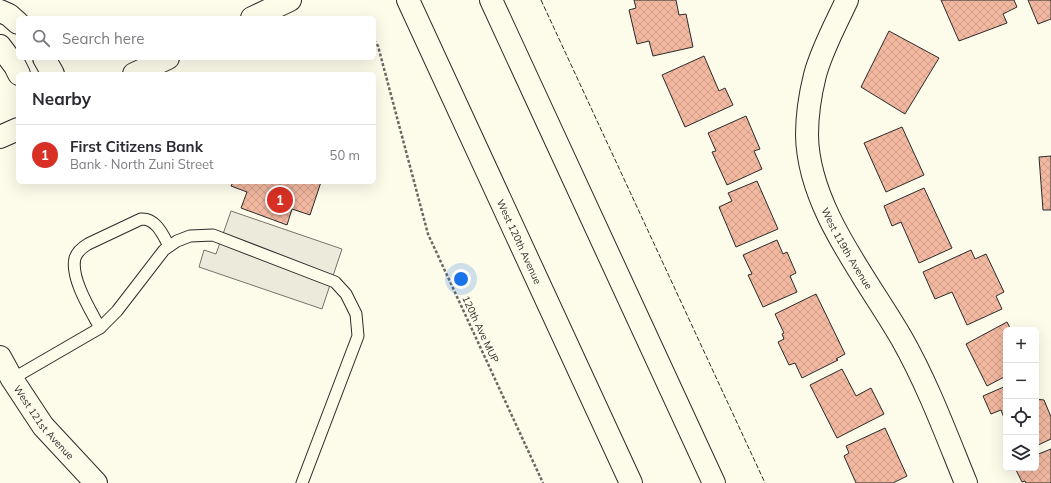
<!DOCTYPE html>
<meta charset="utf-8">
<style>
:root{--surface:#fff;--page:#f7f7f7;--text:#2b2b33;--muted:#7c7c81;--line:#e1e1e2;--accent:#d93025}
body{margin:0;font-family:Mulish,sans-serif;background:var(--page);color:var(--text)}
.controls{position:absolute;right:12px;bottom:12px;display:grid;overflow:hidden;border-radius:6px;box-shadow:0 4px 16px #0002}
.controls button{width:36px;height:36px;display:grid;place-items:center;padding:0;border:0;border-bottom:1px solid var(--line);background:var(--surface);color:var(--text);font:20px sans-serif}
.you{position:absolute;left:461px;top:279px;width:14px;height:14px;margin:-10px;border:3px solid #fff;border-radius:50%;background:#1a73e8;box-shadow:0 0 0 6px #1a73e833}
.badge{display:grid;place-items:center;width:26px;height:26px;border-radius:50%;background:var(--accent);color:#fff;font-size:13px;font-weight:700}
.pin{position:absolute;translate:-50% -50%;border:2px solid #fff;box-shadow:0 1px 4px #0006}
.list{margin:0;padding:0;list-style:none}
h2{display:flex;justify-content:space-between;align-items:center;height:52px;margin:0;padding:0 16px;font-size:17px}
h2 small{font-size:13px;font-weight:400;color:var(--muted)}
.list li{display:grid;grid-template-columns:26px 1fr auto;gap:12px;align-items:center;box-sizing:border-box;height:60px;padding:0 16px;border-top:1px solid var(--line)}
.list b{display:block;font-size:15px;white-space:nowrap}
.list p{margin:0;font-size:13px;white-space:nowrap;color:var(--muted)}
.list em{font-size:13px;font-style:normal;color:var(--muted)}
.icon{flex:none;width:22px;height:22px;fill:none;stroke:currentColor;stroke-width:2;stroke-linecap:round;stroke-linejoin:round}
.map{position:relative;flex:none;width:1051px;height:483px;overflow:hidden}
.search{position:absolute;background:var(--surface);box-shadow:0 4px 16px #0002;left:16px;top:16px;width:360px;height:44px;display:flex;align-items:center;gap:10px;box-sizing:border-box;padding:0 14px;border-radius:6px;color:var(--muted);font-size:15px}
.panel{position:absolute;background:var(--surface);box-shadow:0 4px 16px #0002;left:16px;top:72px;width:360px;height:112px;border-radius:6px}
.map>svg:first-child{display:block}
.parking{fill:#eceadb;stroke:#74746e}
.building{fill:url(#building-cross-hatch);stroke:#2b2b2b}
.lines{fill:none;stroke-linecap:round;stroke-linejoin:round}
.service-casing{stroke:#2b2b2b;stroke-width:13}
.minor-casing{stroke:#2b2b2b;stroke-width:24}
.tertiary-casing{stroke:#2b2b2b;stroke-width:24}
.primary-casing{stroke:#2b2b2b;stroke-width:24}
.path{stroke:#6a6964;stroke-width:2.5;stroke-dasharray:3 2;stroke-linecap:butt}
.service{stroke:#fdfbea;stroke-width:11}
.minor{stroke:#fdfbea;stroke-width:22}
.tertiary{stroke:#fdfbea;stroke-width:22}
.primary{stroke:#fdfbea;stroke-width:22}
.fence{stroke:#2b2b2b;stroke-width:1;stroke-dasharray:5 2;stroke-linecap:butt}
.labels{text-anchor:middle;stroke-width:3;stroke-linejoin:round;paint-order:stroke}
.street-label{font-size:10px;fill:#2b2b2b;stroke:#fdfbea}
</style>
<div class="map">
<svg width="1051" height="483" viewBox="0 0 1051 483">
<defs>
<pattern id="building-cross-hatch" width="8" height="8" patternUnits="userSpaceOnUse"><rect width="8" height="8" fill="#f2b8a0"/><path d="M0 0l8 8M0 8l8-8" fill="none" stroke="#d09e8a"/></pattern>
</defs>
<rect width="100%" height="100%" fill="#fdfbea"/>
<path class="parking" d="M 231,211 L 342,249 L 322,309 L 199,267 L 204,250 L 216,254 Z"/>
<g class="building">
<path d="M 634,0 L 676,0 L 679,15 L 686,14 L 693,47 L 653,56 L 649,41 L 637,44 L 629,10 L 636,8 Z"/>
<path d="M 941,0 L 1014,0 L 1017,7 L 1003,14 L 1007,23 L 959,41 Z"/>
<path d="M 1028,0 L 1051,0 L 1051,19 L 1038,24 Z"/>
<path d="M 889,31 L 939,58 L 905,114 L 861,87 Z"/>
<path d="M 704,56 L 719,91 L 725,88 L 733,105 L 685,127 L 662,75 Z"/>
<path d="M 746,116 L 760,149 L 754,151 L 762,169 L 727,185 L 712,152 L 716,151 L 708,133 Z"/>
<path d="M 902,127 L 924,175 L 886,192 L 864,143 Z"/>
<path d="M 1051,156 L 1051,210 L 1043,210 L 1039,157 Z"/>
<path d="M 757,181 L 778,229 L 736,247 L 719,207 L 732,201 L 728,193 Z"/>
<path d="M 233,182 L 321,182 L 310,215 L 292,209 L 287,225 L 241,208 L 247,192 L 231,186 Z"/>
<path d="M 924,188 L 952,248 L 919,263 L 901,222 L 892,226 L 884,206 Z"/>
<path d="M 777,240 L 783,254 L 787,252 L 796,273 L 790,276 L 797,292 L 763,307 L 748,275 L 752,274 L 743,255 Z"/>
<path d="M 971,250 L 975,259 L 986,254 L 1004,292 L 996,296 L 1002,309 L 967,325 L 952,292 L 935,299 L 923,272 Z"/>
<path d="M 816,294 L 845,354 L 836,359 L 838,360 L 802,378 L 795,363 L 789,365 L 778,342 L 784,339 L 782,334 L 784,333 L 775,314 Z"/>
<path d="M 1007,322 L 1011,330 L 1006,330 L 1006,376 L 987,386 L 966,344 Z"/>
<path d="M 842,369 L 856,396 L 871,388 L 884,414 L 837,438 L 810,385 Z"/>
<path d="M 1006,386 L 1006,423 L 1001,410 L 991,414 L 983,396 Z"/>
<path d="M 1036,399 L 1044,400 L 1051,417 L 1051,439 L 1036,446 Z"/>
<path d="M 885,428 L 907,476 L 893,483 L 856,483 L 844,456 L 849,453 L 846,446 Z"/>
<path d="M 1051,449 L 1051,483 L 1026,483 L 1025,481 L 1022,482 L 1015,468 L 1036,468 L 1036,455 Z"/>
</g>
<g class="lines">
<g class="service-casing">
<g id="service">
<path d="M 100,328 C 91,311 70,278 75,258 C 77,252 83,247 88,244 L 141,219 C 156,218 163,235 169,246"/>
<path d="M 12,379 L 100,328 L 117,311 L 164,250 L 177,241 L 190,236 L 213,235 L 335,282 L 346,294 L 356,314 L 358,336 L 302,483"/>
</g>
</g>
<g class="minor-casing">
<g id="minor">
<path id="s1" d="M 847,0 C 836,24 822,49 815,75 C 810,95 807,115 807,135 C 808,208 867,278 902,339 C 928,385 946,434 966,483"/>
<path d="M 0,11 L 9,15 L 18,23"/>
<path d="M 0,46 L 15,66 L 19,74"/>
<path d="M 44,58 L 53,74"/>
<path id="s2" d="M 0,357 L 12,379 L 43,426 L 96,483"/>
</g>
</g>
<g class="tertiary-casing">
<g id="tertiary">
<path d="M 252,18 L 290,0"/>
<path d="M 134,74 L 168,58"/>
<path d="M 0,137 L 18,129"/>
</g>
</g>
<g class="primary-casing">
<g id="primary">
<path id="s3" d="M 408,0 L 631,483"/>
<path d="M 491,0 L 714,483"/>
</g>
</g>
<path class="path" d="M 374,40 L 378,46 L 428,234 L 543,483"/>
<use href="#service" class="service"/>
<use href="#minor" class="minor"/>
<use href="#tertiary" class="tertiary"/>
<use href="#primary" class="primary"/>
<path class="fence" d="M 541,0 L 765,483"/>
</g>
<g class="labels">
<g class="street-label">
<text dy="4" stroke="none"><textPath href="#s3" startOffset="266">West 120th Avenue</textPath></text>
<text dy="4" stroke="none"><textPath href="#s1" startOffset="264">West 119th Avenue</textPath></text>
<text transform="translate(481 329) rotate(65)" y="4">120th Ave MUP</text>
<text dy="4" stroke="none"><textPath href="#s2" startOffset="79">West 121st Avenue</textPath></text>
</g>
</g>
</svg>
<div class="controls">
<button>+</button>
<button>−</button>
<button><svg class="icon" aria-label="locate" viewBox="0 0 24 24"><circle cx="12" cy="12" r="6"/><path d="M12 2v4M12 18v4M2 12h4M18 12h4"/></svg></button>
<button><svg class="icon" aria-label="layers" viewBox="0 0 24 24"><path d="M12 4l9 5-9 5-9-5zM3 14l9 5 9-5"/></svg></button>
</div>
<div class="you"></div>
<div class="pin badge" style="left:280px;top:200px">1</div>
<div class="search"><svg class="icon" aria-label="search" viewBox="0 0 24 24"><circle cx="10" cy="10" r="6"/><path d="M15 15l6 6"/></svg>Search here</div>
<section class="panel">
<h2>Nearby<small></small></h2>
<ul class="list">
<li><span class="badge">1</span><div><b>First Citizens Bank</b><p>Bank · North Zuni Street</p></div><em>50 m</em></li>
</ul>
</section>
</div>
